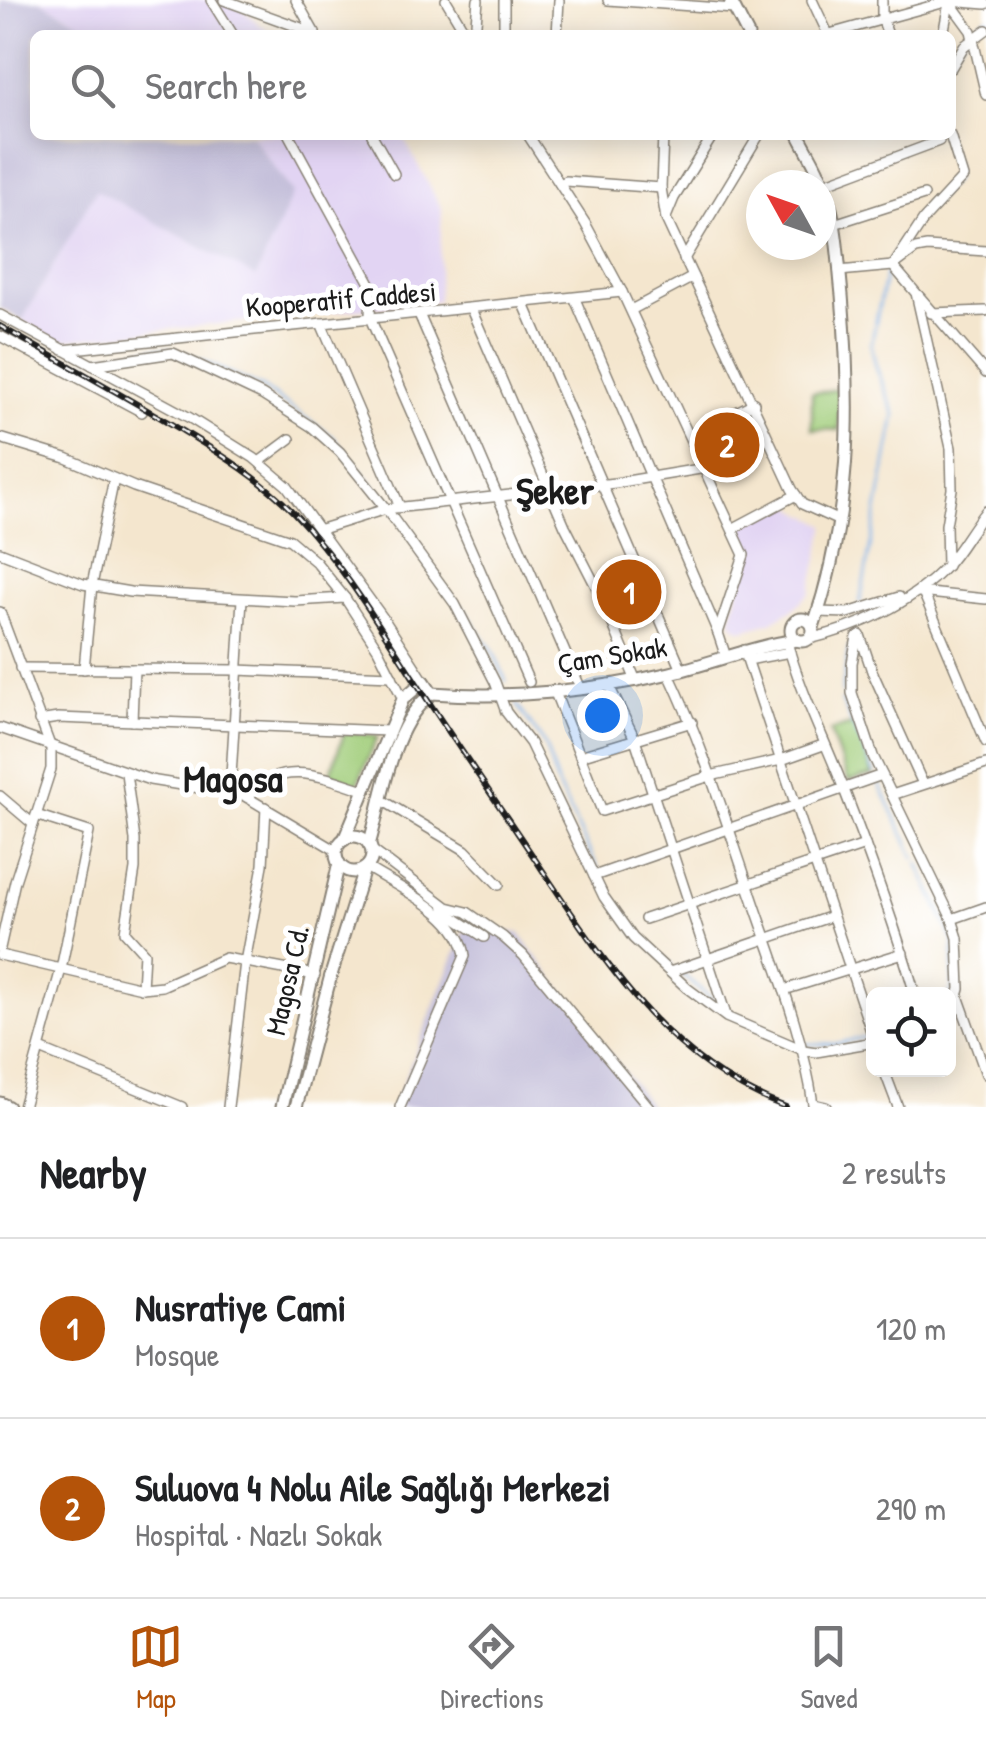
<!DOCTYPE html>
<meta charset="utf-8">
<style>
:root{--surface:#fff;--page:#f6f6f6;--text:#202124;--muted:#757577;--line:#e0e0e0;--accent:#b45309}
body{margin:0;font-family:"Patrick Hand",sans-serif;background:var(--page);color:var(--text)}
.controls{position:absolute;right:30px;bottom:30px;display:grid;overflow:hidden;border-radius:15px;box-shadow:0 5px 25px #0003}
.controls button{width:90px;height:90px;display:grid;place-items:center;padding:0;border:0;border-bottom:2px solid var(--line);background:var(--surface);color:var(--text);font:50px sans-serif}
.compass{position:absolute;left:746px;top:170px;width:90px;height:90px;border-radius:50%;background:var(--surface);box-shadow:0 5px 25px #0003;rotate:310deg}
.you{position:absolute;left:602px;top:715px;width:35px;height:35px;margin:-25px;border:8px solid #fff;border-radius:50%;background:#1a73e8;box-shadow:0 0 0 15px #1a73e833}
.badge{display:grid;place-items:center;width:65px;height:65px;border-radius:50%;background:var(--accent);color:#fff;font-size:32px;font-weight:700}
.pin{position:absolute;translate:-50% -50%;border:5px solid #fff;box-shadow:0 2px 10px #0006}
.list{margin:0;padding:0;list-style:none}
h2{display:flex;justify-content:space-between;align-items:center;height:130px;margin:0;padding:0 40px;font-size:42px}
h2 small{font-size:32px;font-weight:400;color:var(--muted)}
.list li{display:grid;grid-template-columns:65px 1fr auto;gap:30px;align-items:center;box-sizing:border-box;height:180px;padding:0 40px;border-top:2px solid var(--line)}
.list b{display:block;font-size:38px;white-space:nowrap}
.list p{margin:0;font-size:32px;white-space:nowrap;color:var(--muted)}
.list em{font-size:32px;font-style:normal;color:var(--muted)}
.icon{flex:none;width:55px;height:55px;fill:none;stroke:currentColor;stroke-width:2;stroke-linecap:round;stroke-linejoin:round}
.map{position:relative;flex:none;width:986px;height:1107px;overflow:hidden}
.search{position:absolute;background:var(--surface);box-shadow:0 5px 25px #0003;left:30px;right:30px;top:30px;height:110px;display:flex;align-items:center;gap:25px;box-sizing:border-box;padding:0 35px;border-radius:15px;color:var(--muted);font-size:38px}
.sheet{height:490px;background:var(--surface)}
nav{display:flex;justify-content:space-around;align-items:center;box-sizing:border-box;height:140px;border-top:2px solid var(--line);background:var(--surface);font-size:28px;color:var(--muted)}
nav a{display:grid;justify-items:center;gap:5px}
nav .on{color:var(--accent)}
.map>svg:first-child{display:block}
.built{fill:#e2d4f3}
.industrial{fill:#c5c0da}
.green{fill:#a1cd7a;stroke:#5e744b;stroke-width:2.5}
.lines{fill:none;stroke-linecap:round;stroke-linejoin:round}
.stream{stroke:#79afe7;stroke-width:2.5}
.minor-casing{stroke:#888175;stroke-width:12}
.major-casing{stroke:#888175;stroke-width:15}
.minor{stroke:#fff;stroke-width:9}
.major{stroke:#fff;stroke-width:11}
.rail-casing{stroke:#1c1c1c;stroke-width:6}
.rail{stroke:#fff;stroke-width:2.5;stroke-dasharray:8;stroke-linecap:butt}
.labels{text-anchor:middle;stroke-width:10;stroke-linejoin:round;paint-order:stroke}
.street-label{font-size:28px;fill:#1c1c1c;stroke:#fff}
.district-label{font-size:38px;font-weight:bold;fill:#1c1c1c;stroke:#fff}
</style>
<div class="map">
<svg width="986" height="1107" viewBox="0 0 986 1107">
<rect width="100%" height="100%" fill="#fff"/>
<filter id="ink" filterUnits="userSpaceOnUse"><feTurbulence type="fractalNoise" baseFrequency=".01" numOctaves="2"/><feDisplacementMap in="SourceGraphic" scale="20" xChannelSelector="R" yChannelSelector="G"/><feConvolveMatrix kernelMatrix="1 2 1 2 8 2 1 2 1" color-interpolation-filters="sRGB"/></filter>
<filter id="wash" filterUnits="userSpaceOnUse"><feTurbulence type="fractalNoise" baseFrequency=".0048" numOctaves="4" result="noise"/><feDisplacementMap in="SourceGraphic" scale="40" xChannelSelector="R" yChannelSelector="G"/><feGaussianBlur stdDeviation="2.25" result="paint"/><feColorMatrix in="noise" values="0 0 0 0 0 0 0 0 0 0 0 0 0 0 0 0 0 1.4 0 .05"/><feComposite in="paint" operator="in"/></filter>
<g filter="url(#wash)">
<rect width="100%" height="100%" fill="#f4e6ce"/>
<g class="built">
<path d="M 39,0 L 231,0 L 272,35 L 103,35 Z"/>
<path d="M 251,135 L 402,135 L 442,209 L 438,301 L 56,341 L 22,321 L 96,189 L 293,193 Z"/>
<path d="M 792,502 L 797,510 L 826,525 L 810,593 L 793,609 L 771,622 L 743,630 L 735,627 L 731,619 L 748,555 L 741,526 Z"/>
</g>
<g class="industrial">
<path d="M 0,0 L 39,0 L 103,35 L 35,35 L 35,135 L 251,135 L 293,193 L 256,277 L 96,190 L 22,321 L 0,308 Z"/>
<path d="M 466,927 L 519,933 L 651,1107 L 393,1107 Z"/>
</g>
<g class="green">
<path d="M 840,389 L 839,430 L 812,429 L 812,393 Z"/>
<path d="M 855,724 L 873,775 L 848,781 L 830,731 Z"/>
<path d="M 345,731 L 378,736 L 357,785 L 330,774 Z"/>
</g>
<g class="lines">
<g class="stream">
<path d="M 972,27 L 986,18"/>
<path d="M 951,54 L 968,32"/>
<path d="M 890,263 C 903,231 930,203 954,179 L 954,165 L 943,135"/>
<path d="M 184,353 L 263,388 L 333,437 L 386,502"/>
<path d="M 89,357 L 158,348 L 172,349"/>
<path d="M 860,602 L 895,415 L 876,367 L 871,345 L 886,273"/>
<path d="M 461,606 L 493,651 L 506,681"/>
<path d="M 842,693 L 849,647"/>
<path d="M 842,701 L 874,773"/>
<path d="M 517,705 L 545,745 L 558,786 L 598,869"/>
<path d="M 877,779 L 915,858"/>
<path d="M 918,863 L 954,941 L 952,990 L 948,995"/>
<path d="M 602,877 L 622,914"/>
<path d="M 632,929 L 672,966"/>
<path d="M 679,972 L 719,1005"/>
<path d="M 804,1044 L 834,1044 L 870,1036"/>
</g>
</g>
</g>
<g filter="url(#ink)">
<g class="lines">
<g class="minor-casing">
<g id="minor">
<path d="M 211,0 L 233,35"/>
<path d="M 224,0 L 315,33"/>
<path d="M 296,0 L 314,32"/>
<path d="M 446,0 L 467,35"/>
<path d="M 608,0 L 734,9"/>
<path d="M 812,0 L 828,34"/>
<path d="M 882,0 L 882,18 L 888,35"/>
<path d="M 949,1 L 971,31 L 986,95"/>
<path d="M 475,35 L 478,0"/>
<path d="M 504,35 L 504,0"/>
<path d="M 557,35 L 559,0"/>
<path d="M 826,35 L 949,1 L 986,4"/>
<path d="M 943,35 L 949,3"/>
<path d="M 951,68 L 964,46 L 986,30"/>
<path d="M 289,135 L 371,285 L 370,318 L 529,682"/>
<path d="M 372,135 L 394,174"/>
<path d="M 528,135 L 585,223 L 622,292 L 744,555 L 718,633 L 726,657"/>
<path d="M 663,135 L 661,188 L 666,219 L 792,489 L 802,504 L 839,521"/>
<path d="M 560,184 L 566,181 L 661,188"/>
<path d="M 824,184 L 939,141 L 937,135"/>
<path d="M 667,215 L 674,198 L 713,135"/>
<path d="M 834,224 L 924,195"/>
<path d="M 684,259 L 759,135"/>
<path d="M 839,271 L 893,266 L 916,249 L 927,247 L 986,251"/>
<path d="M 918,295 L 986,373"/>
<path d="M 575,299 L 718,633"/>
<path d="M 524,304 L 682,670"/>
<path d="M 471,309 L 565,526 L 603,600 L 636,681"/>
<path d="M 631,310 L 693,277"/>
<path d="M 931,313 L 986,311"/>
<path d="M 419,314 L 580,687"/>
<path d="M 0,315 L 190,418 L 254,458 L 287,486 L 383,618 L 424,681"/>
<path d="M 321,323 L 400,507"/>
<path d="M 0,336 L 142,412"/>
<path d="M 63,350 L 622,292"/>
<path d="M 92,365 L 173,353 L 262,395 L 312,427 L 340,452 L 386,509 L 455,604 L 495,682 L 506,712 L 530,743 L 604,897 L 633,938 L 687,988 L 726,1017 L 803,1050 L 816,1052 L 874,1042"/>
<path d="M 691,435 L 754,403"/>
<path d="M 0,438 L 66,458 L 134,487 L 290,540 L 316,562 L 345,598 L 378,649 L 403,699"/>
<path d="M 259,462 L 290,439"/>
<path d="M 734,528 L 796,495"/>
<path d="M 318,530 L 386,509 L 615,483 L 706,468"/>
<path d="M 0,552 L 83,584 L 130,592 L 295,601 L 345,598"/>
<path d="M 947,566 L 946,525 L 952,489 L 951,448 L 916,293 L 893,266 L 924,219 L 963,177 L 950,135"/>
<path d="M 919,592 L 986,599"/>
<path d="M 923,592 L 986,742"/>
<path d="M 0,612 L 51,748 L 51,769 L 15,881 L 0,948"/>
<path d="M 818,612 L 848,613 L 899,597"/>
<path d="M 860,635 L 872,671 L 923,784"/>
<path d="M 857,637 L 852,663 L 852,693 L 873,756 L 952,919 L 958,938 L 960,989 L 958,996 L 948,1007"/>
<path d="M 809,639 C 857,628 911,604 945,567 C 960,551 971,529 986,511"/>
<path d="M 787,642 C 801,694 826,742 845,792 C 871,859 895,926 915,994"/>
<path d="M 744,650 L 874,1040"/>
<path d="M 748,660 L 790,652"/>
<path d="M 20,668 L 237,670 L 392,676"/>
<path d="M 84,669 L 92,585 L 114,479"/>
<path d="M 669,674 C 703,745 726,822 752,897 C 775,965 803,1033 813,1104 L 826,1107"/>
<path d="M 608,684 L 635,739 L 726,1015"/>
<path d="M 554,690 L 602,811 L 710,776 L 781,760 L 823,745"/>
<path d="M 39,721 L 58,718 L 388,731"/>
<path d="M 132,721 L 134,669"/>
<path d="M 0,728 L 150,780 L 243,795 L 337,851"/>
<path d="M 580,756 L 692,722"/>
<path d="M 126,773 L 135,840 L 135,869 L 125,932 L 144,953 L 142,988"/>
<path d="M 230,792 L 242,599"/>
<path d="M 892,795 L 986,764"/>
<path d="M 0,796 L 33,824"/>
<path d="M 247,797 C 281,758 322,776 364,790"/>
<path d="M 382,800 L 465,850 L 499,885"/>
<path d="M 372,850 L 447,907 L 467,912 L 503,937 L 523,955 L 649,1107"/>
<path d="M 366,867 C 400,889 460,913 465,956 L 400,1107"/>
<path d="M 594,876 L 882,775"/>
<path d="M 444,911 L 484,937"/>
<path d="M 645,919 L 865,845"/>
<path d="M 952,919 L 986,907"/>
<path d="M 0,955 L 142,988 L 162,986 L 225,958 L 315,975"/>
<path d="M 670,972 L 832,916"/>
<path d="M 784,990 L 903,953"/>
<path d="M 958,996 L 986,1074"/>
<path d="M 40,1049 L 182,1107"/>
<path d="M 884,1070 L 898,1107"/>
<path d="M 23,1107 L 61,969 L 89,832 L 36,815"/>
<path d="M 228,1107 L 245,962 L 263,865 L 266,807"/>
</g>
</g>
<g class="major-casing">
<g id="major">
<path d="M 730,0 L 748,35"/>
<path d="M 799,135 C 807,151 817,166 823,183 C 837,218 838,258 842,295 C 852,411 851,516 813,627"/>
<circle cx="802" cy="630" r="11"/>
<path d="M 432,693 C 510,699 594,691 670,673 C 713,663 753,646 797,640"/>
<circle cx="354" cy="854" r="18"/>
<path d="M 344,840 L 403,699 L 424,681 L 432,693"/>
<path d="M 369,845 C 384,795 390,726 432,693"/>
<path d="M 0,1103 L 8,1107"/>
<path d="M 282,1107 L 339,863"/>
<path d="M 296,1107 L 331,975 L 364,869"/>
</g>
</g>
<use href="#minor" class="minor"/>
<use href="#major" class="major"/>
<g class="rail-casing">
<path id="rail" d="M 0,326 C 59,360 119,393 178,428 C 219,453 261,478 294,513 C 341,563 377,622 414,679 C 455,743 499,805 541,868 C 607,966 670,1065 786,1107"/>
</g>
<use href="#rail" class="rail"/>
</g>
</g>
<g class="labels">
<g class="street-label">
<text transform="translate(341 299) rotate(-5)" y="10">Kooperatif Caddesi</text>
<text transform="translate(612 655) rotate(-9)" y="10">Çam Sokak</text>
<text transform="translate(287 980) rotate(-77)" y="10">Magosa Cd.</text>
</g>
<g class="district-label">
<text x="555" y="504">Şeker</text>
<text x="233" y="792">Magosa</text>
</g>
</g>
</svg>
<div class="controls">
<button><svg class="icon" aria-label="locate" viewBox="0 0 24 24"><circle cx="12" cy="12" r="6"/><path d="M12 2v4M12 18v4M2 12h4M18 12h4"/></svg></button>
</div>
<svg class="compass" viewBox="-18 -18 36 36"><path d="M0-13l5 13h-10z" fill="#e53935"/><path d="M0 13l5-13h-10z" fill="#757577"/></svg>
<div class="you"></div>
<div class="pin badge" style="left:629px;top:592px">1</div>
<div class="pin badge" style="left:727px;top:445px">2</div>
<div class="search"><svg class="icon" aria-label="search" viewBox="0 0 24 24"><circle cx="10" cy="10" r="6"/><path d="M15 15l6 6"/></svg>Search here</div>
</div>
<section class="sheet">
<h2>Nearby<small>2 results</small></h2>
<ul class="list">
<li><span class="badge">1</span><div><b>Nusratiye Cami</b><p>Mosque</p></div><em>120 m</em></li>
<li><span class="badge">2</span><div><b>Suluova 4 Nolu Aile Sağlığı Merkezi</b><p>Hospital · Nazlı Sokak</p></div><em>290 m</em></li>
</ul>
</section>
<nav>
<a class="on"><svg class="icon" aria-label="map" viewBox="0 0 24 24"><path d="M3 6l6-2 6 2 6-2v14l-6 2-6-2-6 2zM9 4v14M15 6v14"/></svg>Map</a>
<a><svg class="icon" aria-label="directions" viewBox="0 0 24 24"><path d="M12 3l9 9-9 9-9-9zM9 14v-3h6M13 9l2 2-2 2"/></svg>Directions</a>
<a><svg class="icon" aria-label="saved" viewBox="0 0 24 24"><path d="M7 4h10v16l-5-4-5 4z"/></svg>Saved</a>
</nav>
